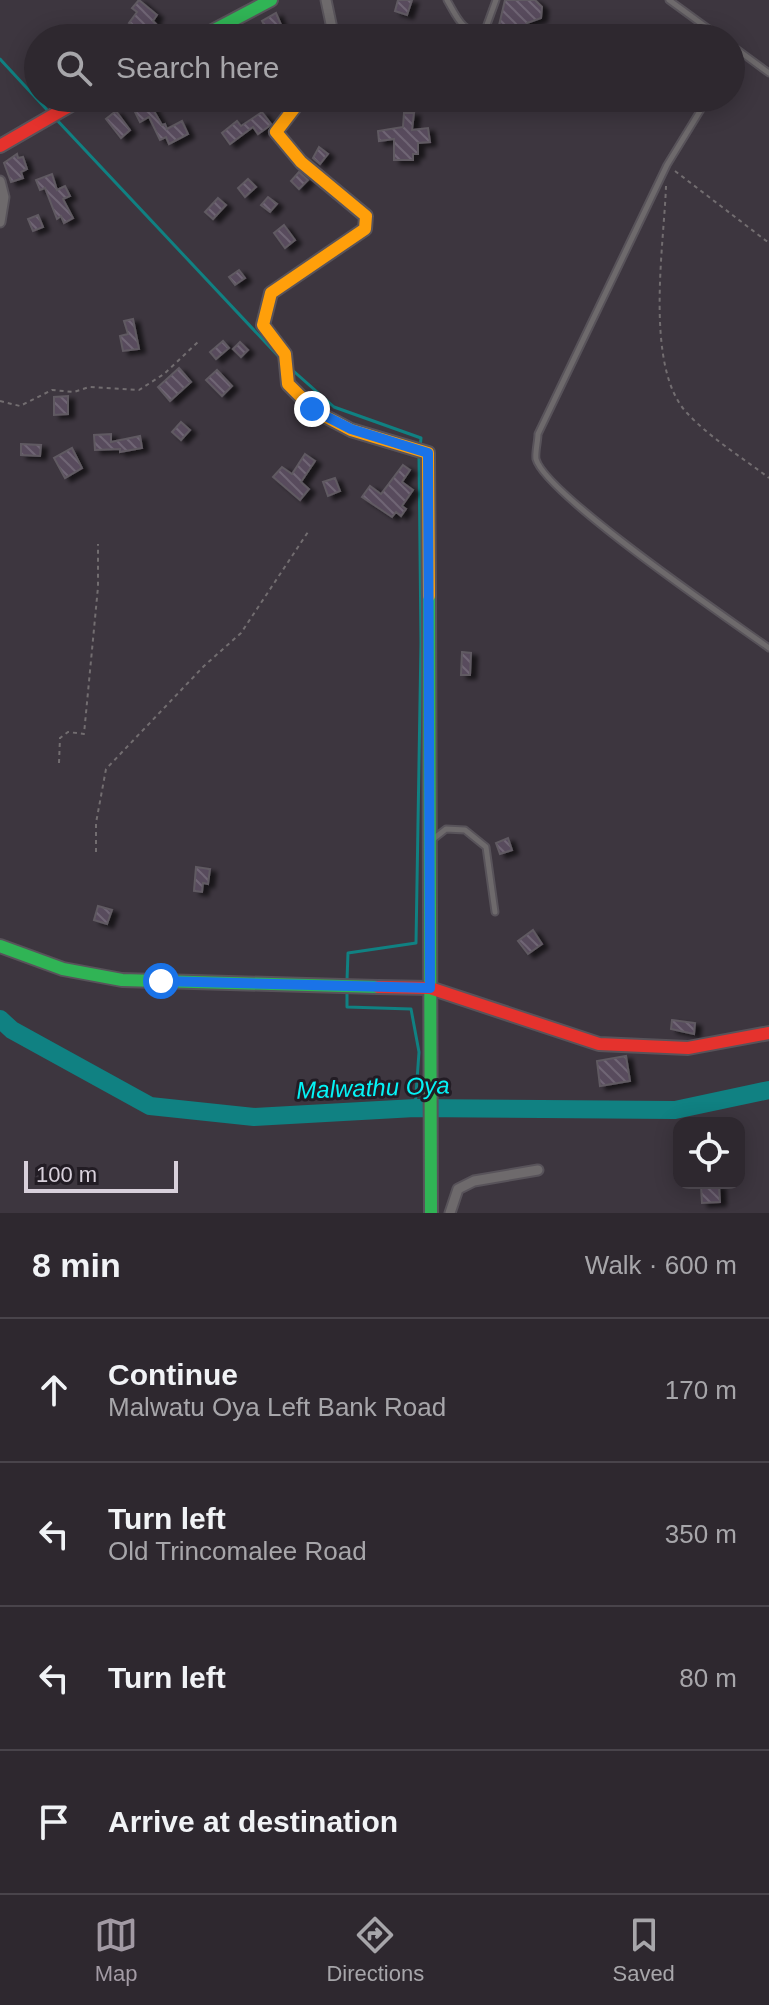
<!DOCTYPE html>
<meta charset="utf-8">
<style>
:root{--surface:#2e282f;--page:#363037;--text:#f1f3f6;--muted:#a7a6aa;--line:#49444b;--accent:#a29aa4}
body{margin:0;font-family:Arial,sans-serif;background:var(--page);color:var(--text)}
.controls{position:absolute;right:24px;bottom:24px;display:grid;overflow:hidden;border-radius:16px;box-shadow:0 4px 20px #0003}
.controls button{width:72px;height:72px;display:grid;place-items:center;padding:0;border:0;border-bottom:2px solid var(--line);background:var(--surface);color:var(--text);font:40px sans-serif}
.scale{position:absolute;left:24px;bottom:20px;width:154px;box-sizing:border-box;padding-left:8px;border:4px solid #d8d0db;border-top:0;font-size:22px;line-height:28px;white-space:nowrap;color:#d8d0db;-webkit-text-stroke:6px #221c24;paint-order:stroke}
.stop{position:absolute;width:24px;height:24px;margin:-18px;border:6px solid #1a73e8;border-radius:50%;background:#fff}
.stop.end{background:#1a73e8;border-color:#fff;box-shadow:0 2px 8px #0008}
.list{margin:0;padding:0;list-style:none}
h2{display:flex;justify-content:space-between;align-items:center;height:104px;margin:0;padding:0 32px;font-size:34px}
h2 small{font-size:26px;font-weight:400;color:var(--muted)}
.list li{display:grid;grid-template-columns:52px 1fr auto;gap:24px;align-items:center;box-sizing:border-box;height:144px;padding:0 32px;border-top:2px solid var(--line)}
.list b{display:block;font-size:30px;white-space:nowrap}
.list p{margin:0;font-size:26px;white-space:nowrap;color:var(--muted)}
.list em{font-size:26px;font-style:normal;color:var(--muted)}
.icon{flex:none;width:44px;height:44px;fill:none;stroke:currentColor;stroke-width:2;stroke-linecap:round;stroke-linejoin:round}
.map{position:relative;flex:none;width:769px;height:1213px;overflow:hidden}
.search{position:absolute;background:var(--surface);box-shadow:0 4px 20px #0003;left:24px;right:24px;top:24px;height:88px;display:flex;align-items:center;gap:20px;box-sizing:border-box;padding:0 28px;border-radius:44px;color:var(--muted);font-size:30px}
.sheet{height:680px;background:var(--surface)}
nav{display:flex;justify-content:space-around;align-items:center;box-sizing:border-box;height:112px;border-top:2px solid var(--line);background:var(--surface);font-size:22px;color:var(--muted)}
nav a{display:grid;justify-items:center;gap:4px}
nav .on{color:var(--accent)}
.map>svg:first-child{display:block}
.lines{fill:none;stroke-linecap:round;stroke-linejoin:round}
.stream{stroke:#108182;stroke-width:3}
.river{stroke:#108182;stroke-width:18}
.building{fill:url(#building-back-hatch);stroke:#605a62;stroke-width:2;filter:url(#shadow)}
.lane-casing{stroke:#58535a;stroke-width:9}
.street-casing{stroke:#58535a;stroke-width:13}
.fast-casing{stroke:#58535a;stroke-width:16}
.slow-casing{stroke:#58535a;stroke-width:16}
.jam-casing{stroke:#58535a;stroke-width:16}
.path{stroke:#726d70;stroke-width:2;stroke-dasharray:4 4;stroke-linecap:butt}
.lane{stroke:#6e6a6c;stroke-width:5}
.street{stroke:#6e6a6c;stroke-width:9}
.fast{stroke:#30b455;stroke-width:12}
.slow{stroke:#ff9f0a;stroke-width:12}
.jam{stroke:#e5322d;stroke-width:12}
.route{stroke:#1a73e8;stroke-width:10}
.labels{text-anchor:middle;stroke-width:6;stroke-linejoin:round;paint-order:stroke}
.water-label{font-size:24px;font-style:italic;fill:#05f3f5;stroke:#221c24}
</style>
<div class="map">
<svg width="769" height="1213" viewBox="0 0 769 1213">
<defs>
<pattern id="building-back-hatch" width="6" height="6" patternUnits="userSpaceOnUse" patternTransform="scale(2)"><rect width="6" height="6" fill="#584c5d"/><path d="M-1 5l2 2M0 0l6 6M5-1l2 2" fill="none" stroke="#6f6574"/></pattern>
<filter id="shadow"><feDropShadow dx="6" dy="3.5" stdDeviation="2" flood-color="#0009"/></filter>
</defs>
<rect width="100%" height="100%" fill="#3d363f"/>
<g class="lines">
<g class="stream">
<path d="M 0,59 L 49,112"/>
<path d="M 55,118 L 282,360"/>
<path d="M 290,368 L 334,407 L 421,438 L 420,448"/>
<path d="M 347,980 L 348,953 L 416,943 L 421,643 L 419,455"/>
<path d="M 347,988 L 347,1007 L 411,1009 L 419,1052 L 415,1108"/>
</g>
<path class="river" d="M 0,1019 L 12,1030 L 150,1106 L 254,1117 L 415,1108 L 675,1110 L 769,1090"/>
</g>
<g class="building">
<path d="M 139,0 L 157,15 L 153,21 L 158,26 L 150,35 L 129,23 L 137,12 L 132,8 Z"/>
<path d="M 398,0 L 412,0 L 407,15 L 395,11 Z"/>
<path d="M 505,0 L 535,0 L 542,7 L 541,18 L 527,23 L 522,38 L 496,38 Z"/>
<path d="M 276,13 L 285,34 L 271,38 L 262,21 Z"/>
<path d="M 150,104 L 162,125 L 165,124 L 167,129 L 182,121 L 188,134 L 169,144 L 166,137 L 160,140 L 149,117 L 140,122 L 135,112 Z"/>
<path d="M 116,111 L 130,130 L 121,138 L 106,119 Z"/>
<path d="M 262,112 L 271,124 L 268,127 L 258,134 L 253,127 L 230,144 L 222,133 L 237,121 L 241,126 Z"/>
<path d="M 404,113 L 414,113 L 412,130 L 428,128 L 430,142 L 418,143 L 418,154 L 413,154 L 413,160 L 394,160 L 394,139 L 379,141 L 378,131 L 403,127 Z"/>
<path d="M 319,147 L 328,154 L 320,164 L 313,158 Z"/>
<path d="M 17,154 L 18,158 L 23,157 L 27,169 L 21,172 L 23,178 L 11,182 L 4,163 Z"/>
<path d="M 299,172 L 308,180 L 299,189 L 291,181 Z"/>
<path d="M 52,174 L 57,190 L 65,186 L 70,196 L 63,199 L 73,218 L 64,223 L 61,216 L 57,219 L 45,188 L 40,190 L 36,180 Z"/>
<path d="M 248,179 L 256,187 L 245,197 L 238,188 Z"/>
<path d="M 268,197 L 277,204 L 270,212 L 261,205 Z"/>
<path d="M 218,198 L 226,205 L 213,219 L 205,212 Z"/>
<path d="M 38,215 L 43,227 L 33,231 L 28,219 Z"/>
<path d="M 284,225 L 295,240 L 285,248 L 274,233 Z"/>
<path d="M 239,270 L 245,278 L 235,285 L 229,277 Z"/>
<path d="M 133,319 L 139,349 L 123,351 L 120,336 L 128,334 L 124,321 Z"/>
<path d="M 223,341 L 229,348 L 216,359 L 210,352 Z"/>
<path d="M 240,342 L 248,350 L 241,357 L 233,349 Z"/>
<path d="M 179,368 L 191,382 L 170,401 L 158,387 Z"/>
<path d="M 217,370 L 232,386 L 222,396 L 206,380 Z"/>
<path d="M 68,396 L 68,414 L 54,415 L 54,397 Z"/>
<path d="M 181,422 L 190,430 L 181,440 L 172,432 Z"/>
<path d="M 111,434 L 111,442 L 140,436 L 142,448 L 120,452 L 120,449 L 95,450 L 94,435 Z"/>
<path d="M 21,444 L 41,445 L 40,456 L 21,455 Z"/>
<path d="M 72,448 L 82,468 L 65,478 L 54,458 Z"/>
<path d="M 305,454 L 315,461 L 301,482 L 309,489 L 300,500 L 273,477 L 282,467 L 292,474 Z"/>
<path d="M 403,465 L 410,470 L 402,482 L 413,490 L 402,506 L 406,509 L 401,516 L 396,512 L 392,517 L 362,497 L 370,486 L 381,494 Z"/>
<path d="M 335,478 L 340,491 L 328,496 L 323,482 Z"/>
<path d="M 462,652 L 471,653 L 470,675 L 461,675 Z"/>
<path d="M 508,838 L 512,850 L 500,854 L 496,843 Z"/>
<path d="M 196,867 L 210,869 L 208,884 L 203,883 L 202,892 L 194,891 Z"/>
<path d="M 98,906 L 112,910 L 107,924 L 94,920 Z"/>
<path d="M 533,930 L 542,944 L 528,954 L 518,941 Z"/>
<path d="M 672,1020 L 695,1023 L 694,1034 L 671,1029 Z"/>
<path d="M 626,1056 L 630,1081 L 600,1086 L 597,1061 Z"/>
<path d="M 719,1185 L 720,1202 L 702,1203 L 701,1186 Z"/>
</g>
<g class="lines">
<g class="lane-casing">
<g id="lane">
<path d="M 447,0 C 457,17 462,33 484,33 L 496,0"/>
<path d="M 669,0 L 721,38"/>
<path d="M 731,45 L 769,73"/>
<path d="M 731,65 L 740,52"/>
<path d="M 708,98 L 667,165 L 538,434 C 538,441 535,452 536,459 C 545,494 730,620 769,648"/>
<path d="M 432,840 L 446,829 L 465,830 L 486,847 L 495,912"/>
</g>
</g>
<g class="street-casing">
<g id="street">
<path d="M 326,0 L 334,38"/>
<path d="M 0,181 L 4,197 L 0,222"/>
<path d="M 450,1213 L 458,1189 L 474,1181 L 538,1170"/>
</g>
</g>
<g class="fast-casing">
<g id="fast">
<path d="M 199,38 L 271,0"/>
<path d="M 429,596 L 431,1213"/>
<path d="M 0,946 L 63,969 L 122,980 L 378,987"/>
</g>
</g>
<g class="slow-casing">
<path id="slow" d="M 302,98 L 276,132 L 301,162 L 366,216 L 365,229 L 271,293 L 263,325 L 285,354 L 288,384 L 315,411 L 351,430 L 428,453 L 429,596"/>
</g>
<g class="jam-casing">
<g id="jam">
<path d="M 0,146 L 83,98"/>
<path d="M 378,987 L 430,988 L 599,1044 L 688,1048 L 769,1033"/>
</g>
</g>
<g class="path">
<path d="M 675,171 L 769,243"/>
<path d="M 666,186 C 664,246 644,367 687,413 C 710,438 743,458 769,478"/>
<path d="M 0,401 L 20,406 L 52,390 L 74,392 L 89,387 L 139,390 L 164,374 L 200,340"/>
<path d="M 59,763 L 60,738 L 68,732 L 84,734 L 98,587 L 98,544"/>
<path d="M 96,852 L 96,823 L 106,769 L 204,666 L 241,633 L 308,532"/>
</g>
<use href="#lane" class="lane"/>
<use href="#street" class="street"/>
<use href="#fast" class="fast"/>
<use href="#slow" class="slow"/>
<use href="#jam" class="jam"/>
</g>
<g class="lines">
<path class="route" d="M 161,981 L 430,988 L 428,453 L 351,429 L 312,409"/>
</g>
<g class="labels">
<g class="water-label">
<text transform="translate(373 1088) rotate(-2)" y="8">Malwathu Oya</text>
</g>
</g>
</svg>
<div class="controls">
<button><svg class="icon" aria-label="locate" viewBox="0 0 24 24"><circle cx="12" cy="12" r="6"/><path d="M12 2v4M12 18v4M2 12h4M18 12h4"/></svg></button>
</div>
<div class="scale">100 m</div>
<div class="stop" style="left:161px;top:981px"></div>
<div class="stop end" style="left:312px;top:409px"></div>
<div class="search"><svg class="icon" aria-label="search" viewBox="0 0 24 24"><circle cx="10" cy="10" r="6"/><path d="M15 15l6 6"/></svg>Search here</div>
</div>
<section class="sheet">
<h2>8 min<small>Walk · 600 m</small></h2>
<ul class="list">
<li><svg class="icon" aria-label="ahead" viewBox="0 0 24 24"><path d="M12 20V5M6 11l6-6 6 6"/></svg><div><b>Continue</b><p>Malwatu Oya Left Bank Road</p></div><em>170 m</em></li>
<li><svg class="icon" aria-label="left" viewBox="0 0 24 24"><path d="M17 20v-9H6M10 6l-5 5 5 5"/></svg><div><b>Turn left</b><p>Old Trincomalee Road</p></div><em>350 m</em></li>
<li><svg class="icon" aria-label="left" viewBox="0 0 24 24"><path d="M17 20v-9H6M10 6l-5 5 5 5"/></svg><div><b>Turn left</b></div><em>80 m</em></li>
<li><svg class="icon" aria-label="arrive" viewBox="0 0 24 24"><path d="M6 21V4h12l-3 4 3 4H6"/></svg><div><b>Arrive at destination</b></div></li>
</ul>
</section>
<nav>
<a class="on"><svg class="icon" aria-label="map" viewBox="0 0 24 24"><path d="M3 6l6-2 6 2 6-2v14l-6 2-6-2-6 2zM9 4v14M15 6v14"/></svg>Map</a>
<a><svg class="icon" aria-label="directions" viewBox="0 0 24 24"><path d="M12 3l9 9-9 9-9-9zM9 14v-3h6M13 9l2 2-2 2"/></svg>Directions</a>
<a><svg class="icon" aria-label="saved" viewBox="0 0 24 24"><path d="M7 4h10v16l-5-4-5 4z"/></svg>Saved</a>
</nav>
